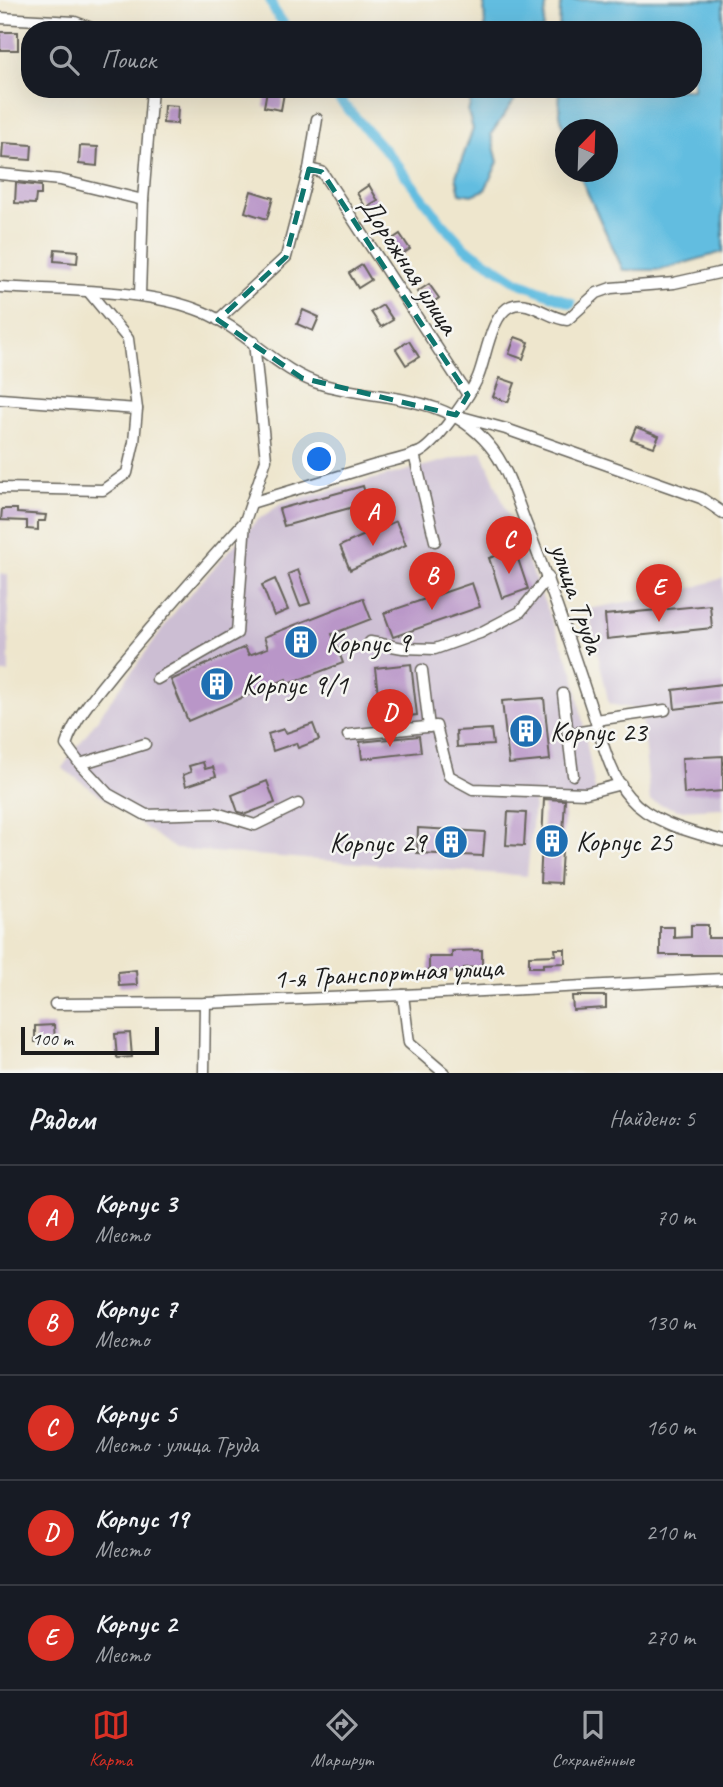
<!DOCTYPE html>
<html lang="ru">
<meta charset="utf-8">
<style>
:root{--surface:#171b24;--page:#242831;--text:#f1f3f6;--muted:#9ea1a6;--line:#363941;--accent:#d93025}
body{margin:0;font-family:Caveat,sans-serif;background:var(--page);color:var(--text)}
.compass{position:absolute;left:555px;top:119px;width:63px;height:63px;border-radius:50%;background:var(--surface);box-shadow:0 7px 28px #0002;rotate:23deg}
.scale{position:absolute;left:21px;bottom:18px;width:138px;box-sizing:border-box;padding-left:7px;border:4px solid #1c1c1c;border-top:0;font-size:19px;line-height:24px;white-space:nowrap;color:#1c1c1c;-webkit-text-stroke:5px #f6f6f2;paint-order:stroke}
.you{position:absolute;left:320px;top:460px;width:24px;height:24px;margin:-18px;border:5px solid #fff;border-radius:50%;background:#1a73e8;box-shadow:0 0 0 10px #1a73e833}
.badge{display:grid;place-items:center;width:46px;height:46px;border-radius:50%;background:var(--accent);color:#fff;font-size:23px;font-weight:700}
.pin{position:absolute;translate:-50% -58px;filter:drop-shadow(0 2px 4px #0008)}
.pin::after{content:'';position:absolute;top:37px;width:24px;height:21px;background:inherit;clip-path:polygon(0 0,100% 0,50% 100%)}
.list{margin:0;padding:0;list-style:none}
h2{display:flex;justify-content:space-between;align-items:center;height:91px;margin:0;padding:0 28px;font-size:30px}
h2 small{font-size:23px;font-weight:400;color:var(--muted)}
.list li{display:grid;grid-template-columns:46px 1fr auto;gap:21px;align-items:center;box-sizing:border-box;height:105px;padding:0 28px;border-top:2px solid var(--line)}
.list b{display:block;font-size:26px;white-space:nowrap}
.list p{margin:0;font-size:23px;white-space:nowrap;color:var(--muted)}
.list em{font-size:23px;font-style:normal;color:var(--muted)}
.icon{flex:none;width:38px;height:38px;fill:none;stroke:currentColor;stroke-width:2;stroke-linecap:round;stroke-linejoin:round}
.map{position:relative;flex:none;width:723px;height:1073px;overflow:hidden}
.search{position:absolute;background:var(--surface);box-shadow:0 7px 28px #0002;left:21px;right:21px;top:21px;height:77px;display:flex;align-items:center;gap:18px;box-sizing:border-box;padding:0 24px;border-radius:28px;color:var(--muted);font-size:26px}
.sheet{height:616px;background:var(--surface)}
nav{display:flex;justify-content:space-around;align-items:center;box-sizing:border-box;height:98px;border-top:2px solid var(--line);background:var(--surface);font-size:19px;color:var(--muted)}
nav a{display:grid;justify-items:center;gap:4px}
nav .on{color:var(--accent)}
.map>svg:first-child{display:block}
.industrial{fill:#ccbed3}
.water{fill:#62bde0;stroke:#3f6c7e;stroke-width:2}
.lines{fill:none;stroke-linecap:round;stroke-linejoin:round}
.canal{stroke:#62bde0;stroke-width:10}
.building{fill:#b996c8}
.minor-casing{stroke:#66635a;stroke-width:13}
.minor{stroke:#fff;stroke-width:10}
.marked{fill:none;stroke:#0f766e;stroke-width:5;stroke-dasharray:14 9;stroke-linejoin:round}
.labels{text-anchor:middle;stroke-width:5;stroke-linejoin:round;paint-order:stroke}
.street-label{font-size:28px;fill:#1c1c1c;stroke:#f6f6f2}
.poi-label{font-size:28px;fill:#1c1c1c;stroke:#f6f6f2;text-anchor:start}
</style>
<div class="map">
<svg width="723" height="1073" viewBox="0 0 723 1073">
<rect width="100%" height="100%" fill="#f6f6f2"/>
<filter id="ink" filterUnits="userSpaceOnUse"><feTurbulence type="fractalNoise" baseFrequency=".0143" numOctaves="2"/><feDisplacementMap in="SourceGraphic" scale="14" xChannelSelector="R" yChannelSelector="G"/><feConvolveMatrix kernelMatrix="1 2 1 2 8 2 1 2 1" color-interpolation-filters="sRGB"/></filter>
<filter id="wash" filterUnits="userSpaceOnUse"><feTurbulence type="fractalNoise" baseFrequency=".00686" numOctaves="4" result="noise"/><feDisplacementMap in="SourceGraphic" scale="28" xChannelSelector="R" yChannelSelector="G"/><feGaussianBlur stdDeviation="1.57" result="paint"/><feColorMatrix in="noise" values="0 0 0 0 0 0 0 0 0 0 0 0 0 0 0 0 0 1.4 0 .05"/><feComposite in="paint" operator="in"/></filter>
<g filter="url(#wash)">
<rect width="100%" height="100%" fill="#eee6cd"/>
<g class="industrial">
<path d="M 482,451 L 574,674 L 597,800 L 565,800 L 535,795 L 527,876 L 175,849 L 62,768 L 177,609 L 256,521 L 282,503 Z"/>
<path d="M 0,574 L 8,574 L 9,673 L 0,673 Z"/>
<path d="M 723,578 L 723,808 L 678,810 L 650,801 L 641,710 L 609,704 L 588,609 L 673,594 Z"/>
</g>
<g class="water">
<path d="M 484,0 L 547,0 L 543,30 L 485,30 Z"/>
<path d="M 563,0 L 723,0 L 723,252 L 660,270 L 623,270 L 578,172 L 608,172 L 608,130 L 566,130 L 565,136 L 560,114 L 559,89 L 693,89 L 693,30 L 559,30 L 560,8 Z"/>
<path d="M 474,89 L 516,89 L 516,98 L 491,134 L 498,162 L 485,190 L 472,195 L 460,193 L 456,176 L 473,129 L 468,112 Z"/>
</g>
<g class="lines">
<g class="canal">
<path d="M 270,0 L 274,10 L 288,30"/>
<path d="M 330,89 L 392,158 L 442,223 L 464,247 L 518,282 L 571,303"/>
</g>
</g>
<g id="blocks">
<g class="building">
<rect x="0" y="32" width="18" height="18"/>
<path d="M 267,90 L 284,93 L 281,110 L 264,107 Z"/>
<path d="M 164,105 L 178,106 L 177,124 L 163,123 Z"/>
<path d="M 3,143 L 32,145 L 31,160 L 2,158 Z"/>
<path d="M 80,146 L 98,147 L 97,166 L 79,164 Z"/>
<path d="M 16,183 L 41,186 L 41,195 L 36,195 L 35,204 L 15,203 Z"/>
<path d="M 369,185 L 378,201 L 366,208 L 357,193 Z"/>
<path d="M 251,191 L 273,198 L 267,219 L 245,212 Z"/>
<path d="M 400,234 L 410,249 L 398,257 L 388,242 Z"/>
<path d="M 55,249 L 78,251 L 77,263 L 54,261 Z"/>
<path d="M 362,265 L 371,280 L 358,288 L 349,273 Z"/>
<path d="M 429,284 L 439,298 L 428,306 L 417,292 Z"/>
<path d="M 383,305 L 393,320 L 381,327 L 371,312 Z"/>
<path d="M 303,310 L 319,317 L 313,331 L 297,324 Z"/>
<path d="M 515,337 L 529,342 L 523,359 L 509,354 Z"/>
<path d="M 409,341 L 419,357 L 406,365 L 396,349 Z"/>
<path d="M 500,378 L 515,383 L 508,402 L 493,397 Z"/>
<path d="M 636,427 L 659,436 L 654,447 L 631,439 Z"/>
<path d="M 363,486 L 368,503 L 284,526 L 279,509 Z"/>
<path d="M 2,509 L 17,509 L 17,513 L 46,515 L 45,521 L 38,521 L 38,530 L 27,529 L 27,521 L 1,520 Z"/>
<path d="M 396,521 L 406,545 L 350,570 L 340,546 Z"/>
<path d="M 515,550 L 528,589 L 502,598 L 489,558 Z"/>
<path d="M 298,570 L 310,603 L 300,606 L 288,574 Z"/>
<path d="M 275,579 L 288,610 L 274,616 L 262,585 Z"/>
<path d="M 472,583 L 480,607 L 393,637 L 384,613 Z"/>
<path d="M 363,598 L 371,619 L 332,634 L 343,663 L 288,684 L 286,679 L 188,721 L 171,680 L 245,647 L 249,655 L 268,648 L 264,637 Z"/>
<path d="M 710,605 L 712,628 L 607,639 L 605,615 Z"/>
<path d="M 411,664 L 417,715 L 381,719 L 375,668 Z"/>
<path d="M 723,684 L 723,703 L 675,709 L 673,690 Z"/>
<path d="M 544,698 L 550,760 L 509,764 L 502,701 Z"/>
<path d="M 313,724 L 319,740 L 298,748 L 296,743 L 273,751 L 268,734 L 284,729 L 286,733 Z"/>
<path d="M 491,729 L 493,745 L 457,747 L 456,731 Z"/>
<path d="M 419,736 L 421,752 L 362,759 L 360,742 Z"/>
<path d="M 723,756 L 723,791 L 684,794 L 682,758 Z"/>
<path d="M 203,762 L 205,769 L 213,767 L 216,776 L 186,786 L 183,775 L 191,772 L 189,766 Z"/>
<path d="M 267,781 L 275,803 L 246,814 L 238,812 L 232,795 Z"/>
<path d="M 544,799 L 565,800 L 560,884 L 540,883 Z"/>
<path d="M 508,812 L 526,813 L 524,846 L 506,845 Z"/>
<path d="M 418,828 L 485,832 L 483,856 L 417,853 Z"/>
<path d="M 691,925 L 708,925 L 708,938 L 723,938 L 723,955 L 660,955 L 660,927 L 674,927 L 674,938 L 691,937 Z"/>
<path d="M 555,949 L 565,949 L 565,963 L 543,964 L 543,967 L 529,967 L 529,956 L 556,955 Z"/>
<path d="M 482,950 L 482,967 L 464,968 L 464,971 L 429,972 L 429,957 L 452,957 L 452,951 Z"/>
<path d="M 136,970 L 137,985 L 119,986 L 118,972 Z"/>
<path d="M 572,996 L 606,996 L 606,1008 L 573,1010 Z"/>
<path d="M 54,1025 L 55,1042 L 35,1042 L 35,1026 Z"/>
<path d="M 130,1033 L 132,1057 L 117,1058 L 115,1034 Z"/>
</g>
</g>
</g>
<g filter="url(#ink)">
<use href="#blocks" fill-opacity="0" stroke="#66635a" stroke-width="2"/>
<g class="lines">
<g class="minor-casing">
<g id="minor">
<path d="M 0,18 L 75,22 L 97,30"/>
<path d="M 309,169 L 322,172 L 468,395"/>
<path d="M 0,174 L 60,180 L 143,200"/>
<path d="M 0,287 C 62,291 147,288 203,312 C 247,330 279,373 324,385 C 383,401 446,393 489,445 C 507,466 515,495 525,521 C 550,583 571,646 592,710 C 601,737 610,776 629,797 C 651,823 691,832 723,841"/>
<path d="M 140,295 L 143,200 L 152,89"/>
<path d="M 218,320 L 286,257 L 309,169 L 317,119"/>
<path d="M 0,399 L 137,409"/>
<path d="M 458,416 L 506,429 L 701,498 L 723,513"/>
<path d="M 414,454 L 435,541"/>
<path d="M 0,488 L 103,490 L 127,473 L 134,442 L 137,409 L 128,339 L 89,292"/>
<path d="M 251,503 C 291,491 330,479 369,467 C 385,462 405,459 420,452 C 436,444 471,394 478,377 C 486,358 491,314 511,306 C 529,298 549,319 567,320 L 597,293 L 611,288 L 674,283 L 723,272"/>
<path d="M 370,642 L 403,648 L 435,649 L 480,633 L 520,612 L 548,577"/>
<path d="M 422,670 L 429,727"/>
<path d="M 157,679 L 237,633 L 245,521 L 266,460 L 254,342"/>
<path d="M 563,694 L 573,775"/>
<path d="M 596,720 L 665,710"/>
<path d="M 568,734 L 599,729"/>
<path d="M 348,735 L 436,726 L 449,776 L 473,789 L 586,793 L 621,784"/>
<path d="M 145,744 L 80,764 L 66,745 C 75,716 101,688 120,664 C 161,615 203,568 245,521"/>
<path d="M 80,764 L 108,794 L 146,815 L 216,813 L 255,825 L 298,804"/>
<path d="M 403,995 L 409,1043 L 444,1073"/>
<path d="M 55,1004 L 205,1003 L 403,995 L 723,979"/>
<path d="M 204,1073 L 205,1003"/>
</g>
</g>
<use href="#minor" class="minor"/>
</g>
</g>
<path class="marked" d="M 309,169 L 322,172 L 468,395 L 456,415 L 302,378 L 218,320 L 286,257 Z"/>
<defs>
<g id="building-disc" transform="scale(1.75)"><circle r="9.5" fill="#1f6fb2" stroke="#f6f6f2"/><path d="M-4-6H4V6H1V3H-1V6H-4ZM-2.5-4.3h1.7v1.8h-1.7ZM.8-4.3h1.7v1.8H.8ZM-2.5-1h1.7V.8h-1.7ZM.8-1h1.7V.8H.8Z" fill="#fff"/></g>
</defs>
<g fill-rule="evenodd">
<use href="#building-disc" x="301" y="642"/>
<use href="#building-disc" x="217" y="684"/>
<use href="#building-disc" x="526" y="731"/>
<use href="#building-disc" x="552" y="841"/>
<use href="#building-disc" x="451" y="842"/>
</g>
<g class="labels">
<g class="street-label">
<text transform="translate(410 265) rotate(57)" y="10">Дорожная улица</text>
<text transform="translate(578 598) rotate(71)" y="10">улица Труда</text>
<text transform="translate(388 972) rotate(-3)" y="10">1-я Транспортная улица</text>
</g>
<g class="poi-label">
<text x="326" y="652">Корпус 9</text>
<text x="242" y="694">Корпус 9/1</text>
<text x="550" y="741">Корпус 23</text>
<text x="576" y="851">Корпус 25</text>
<text x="426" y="852" text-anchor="end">Корпус 29</text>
</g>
</g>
</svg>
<svg class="compass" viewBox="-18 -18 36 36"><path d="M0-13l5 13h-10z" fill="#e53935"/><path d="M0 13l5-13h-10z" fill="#9ea1a6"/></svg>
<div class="scale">100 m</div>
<div class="you"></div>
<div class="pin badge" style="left:373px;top:546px">A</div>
<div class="pin badge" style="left:432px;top:610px">B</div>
<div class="pin badge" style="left:509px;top:574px">C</div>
<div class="pin badge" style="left:390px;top:747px">D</div>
<div class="pin badge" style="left:659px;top:622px">E</div>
<div class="search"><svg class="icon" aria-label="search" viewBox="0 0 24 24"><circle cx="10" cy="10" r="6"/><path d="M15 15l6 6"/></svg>Поиск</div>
</div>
<section class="sheet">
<h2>Рядом<small>Найдено: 5</small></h2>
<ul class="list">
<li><span class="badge">A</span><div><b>Корпус 3</b><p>Место</p></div><em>70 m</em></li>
<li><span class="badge">B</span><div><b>Корпус 7</b><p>Место</p></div><em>130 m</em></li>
<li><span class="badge">C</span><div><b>Корпус 5</b><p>Место · улица Труда</p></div><em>160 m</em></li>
<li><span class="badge">D</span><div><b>Корпус 19</b><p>Место</p></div><em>210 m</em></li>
<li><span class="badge">E</span><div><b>Корпус 2</b><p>Место</p></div><em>270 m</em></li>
</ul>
</section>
<nav>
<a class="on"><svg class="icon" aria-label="map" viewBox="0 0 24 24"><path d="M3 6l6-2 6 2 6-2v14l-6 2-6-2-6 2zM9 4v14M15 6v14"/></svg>Карта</a>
<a><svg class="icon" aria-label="directions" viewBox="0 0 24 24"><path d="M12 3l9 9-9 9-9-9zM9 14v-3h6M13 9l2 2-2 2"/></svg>Маршрут</a>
<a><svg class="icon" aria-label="saved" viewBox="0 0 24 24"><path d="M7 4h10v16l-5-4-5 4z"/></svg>Сохранённые</a>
</nav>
